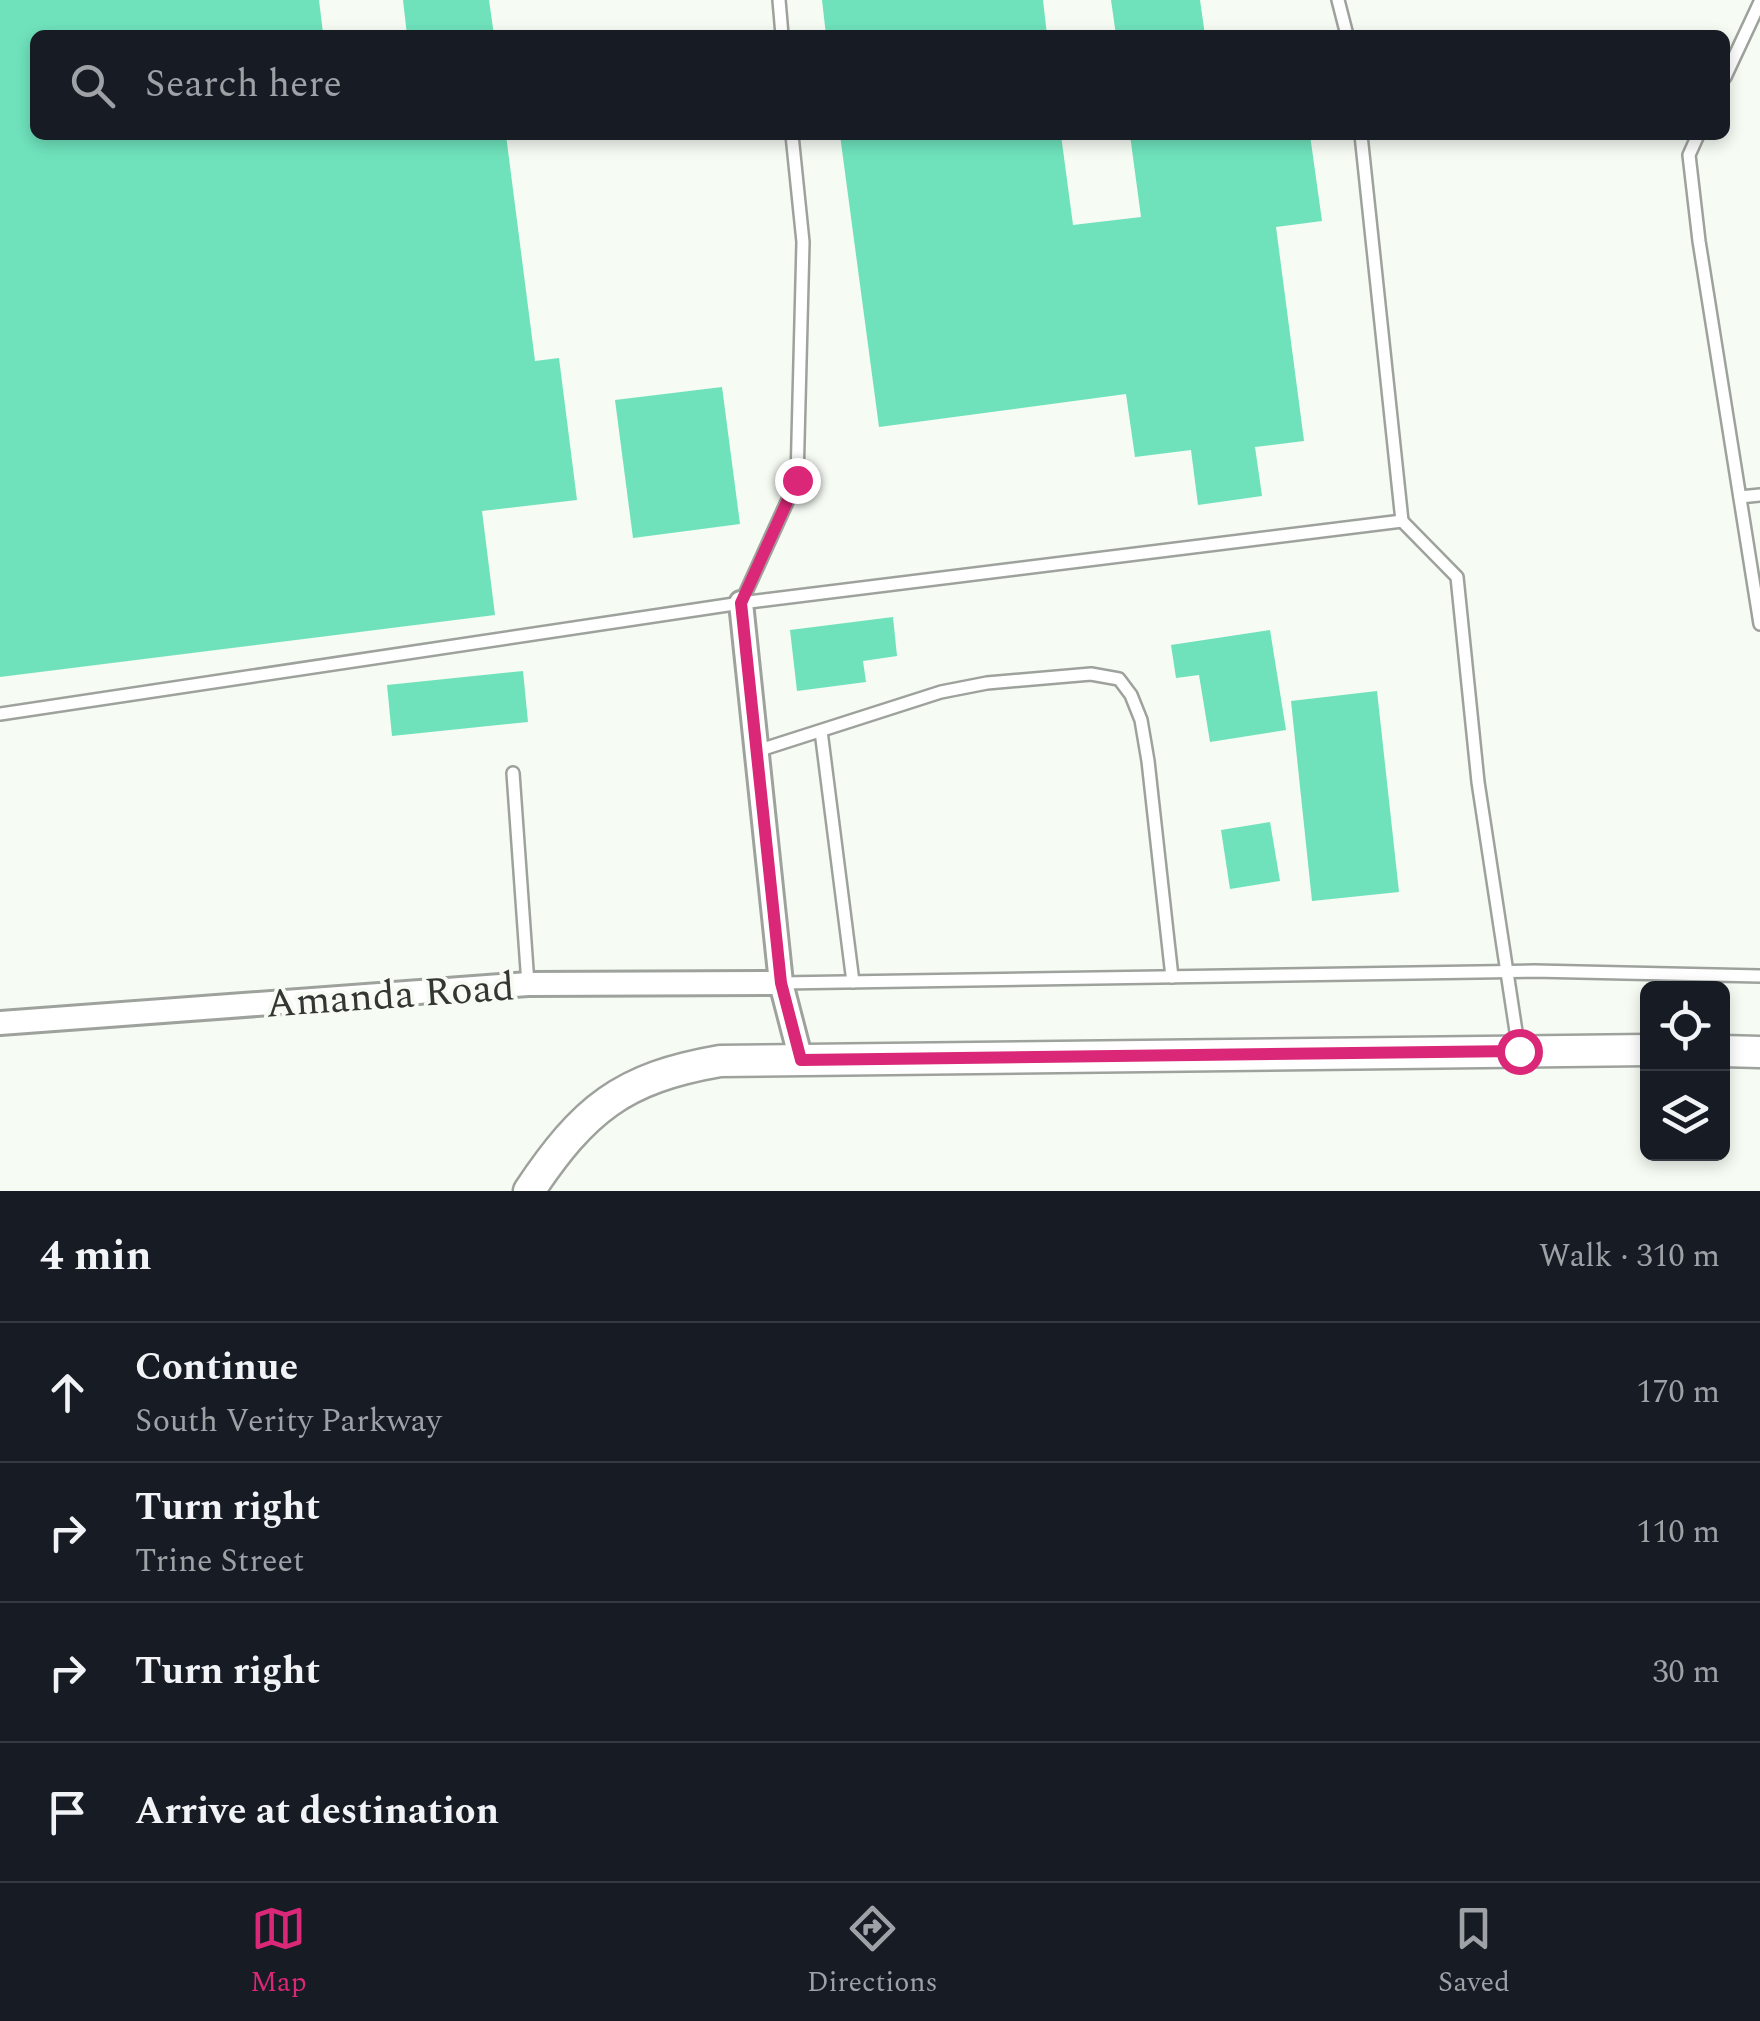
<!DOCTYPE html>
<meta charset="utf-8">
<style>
:root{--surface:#171b24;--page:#20242c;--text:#f1f3f6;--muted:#9ea1a6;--line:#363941;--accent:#db2777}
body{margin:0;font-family:Spectral,serif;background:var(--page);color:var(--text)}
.controls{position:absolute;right:30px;bottom:30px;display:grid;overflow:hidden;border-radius:15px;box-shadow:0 5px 15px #0003}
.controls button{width:90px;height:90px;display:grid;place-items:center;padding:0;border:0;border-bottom:2px solid var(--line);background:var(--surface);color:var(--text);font:50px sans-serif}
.stop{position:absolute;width:30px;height:30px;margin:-22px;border:8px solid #db2777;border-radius:50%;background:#fff}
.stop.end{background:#db2777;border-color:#fff;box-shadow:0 2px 10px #0008}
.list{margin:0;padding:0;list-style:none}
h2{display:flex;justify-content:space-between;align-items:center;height:130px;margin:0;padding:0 40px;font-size:42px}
h2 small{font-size:32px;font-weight:400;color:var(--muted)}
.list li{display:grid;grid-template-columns:65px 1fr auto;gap:30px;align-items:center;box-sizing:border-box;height:140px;padding:0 40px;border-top:2px solid var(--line)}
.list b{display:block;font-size:38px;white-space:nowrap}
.list p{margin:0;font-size:32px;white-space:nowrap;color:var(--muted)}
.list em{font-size:32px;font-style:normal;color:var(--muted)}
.icon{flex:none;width:55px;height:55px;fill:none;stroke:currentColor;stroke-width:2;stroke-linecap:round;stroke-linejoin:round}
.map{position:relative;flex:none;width:1760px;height:1191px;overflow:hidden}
.search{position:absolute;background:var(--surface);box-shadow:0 5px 15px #0003;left:30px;right:30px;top:30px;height:110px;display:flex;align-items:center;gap:25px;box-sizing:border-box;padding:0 35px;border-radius:15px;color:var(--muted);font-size:38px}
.sheet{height:690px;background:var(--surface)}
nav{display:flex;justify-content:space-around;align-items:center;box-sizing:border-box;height:140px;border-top:2px solid var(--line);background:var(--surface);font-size:28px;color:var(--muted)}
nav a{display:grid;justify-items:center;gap:5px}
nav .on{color:var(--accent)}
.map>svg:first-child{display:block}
.building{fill:#6fe2bc}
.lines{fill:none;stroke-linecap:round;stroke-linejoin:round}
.service-casing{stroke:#9ea29c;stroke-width:16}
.minor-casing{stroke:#9ea29c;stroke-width:28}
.tertiary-casing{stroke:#9ea29c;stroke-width:35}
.service{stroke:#fff;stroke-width:11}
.minor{stroke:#fff;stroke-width:22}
.tertiary{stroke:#fff;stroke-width:30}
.route{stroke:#db2777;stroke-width:12}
.labels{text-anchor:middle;stroke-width:8;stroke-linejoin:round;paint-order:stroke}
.street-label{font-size:40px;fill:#343633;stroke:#f6fbf4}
</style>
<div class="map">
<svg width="1760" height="1191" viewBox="0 0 1760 1191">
<rect width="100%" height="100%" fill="#f6fbf4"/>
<g class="building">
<path d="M 0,0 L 319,0 L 323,33 L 307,35 L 35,35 L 35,135 L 304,135 L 305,140 L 342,135 L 506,135 L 535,361 L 559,358 L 577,500 L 482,511 L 495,615 L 0,677 Z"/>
<path d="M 403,0 L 489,0 L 494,35 L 407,35 Z"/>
<path d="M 822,0 L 1043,0 L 1047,35 L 826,35 Z"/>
<path d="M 1111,0 L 1200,0 L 1205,35 L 1116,35 Z"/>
<path d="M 840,135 L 1061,135 L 1073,225 L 1141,217 L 1130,135 L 1310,135 L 1322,221 L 1276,227 L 1304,441 L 1255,447 L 1262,496 L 1198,505 L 1191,450 L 1135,457 L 1126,394 L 879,427 Z"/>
<path d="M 722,387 L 740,524 L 633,538 L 615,400 Z"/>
<path d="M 893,617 L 897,656 L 863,661 L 866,682 L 797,691 L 790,630 Z"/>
<path d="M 1270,630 L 1286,730 L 1210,742 L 1199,675 L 1176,678 L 1171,645 Z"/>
<path d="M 523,671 L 528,722 L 392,736 L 387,685 Z"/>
<path d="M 1377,691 L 1399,892 L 1312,901 L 1291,701 Z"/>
<path d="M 1270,822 L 1280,881 L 1230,889 L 1221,830 Z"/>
</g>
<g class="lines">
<g class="service-casing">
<g id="service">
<path d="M 779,0 L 782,35"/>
<path d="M 1338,0 L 1347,35"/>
<path d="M 1725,77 L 1760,2"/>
<path d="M 1698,135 L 1689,155 L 1699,241 L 1760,624"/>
<path d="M 1740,497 L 1760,495"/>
<path d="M 1402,521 L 1457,577 L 1478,782 L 1519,1051"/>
<path d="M 741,603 L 797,480 L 803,242 L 792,135"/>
<path d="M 0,714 L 741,603 L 1402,521 L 1361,135"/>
<path d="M 821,731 L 853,982"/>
<path d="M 757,751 L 941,692 L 987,683 L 1091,674 L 1119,679 L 1131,695 L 1141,720 L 1148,761 L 1172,977"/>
<path d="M 513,773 L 528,984"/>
<path d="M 781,983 L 1534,971 L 1760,976"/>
</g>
</g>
<g class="minor-casing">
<g id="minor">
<path d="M 741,603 L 781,983 L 801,1060"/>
<path d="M 0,1023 L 528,984 L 781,983"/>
</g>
</g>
<g class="tertiary-casing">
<g id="tertiary">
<path d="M 1722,1051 L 1760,1052"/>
<path d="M 529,1191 C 584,1109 622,1078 720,1061 L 1648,1050"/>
</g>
</g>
<use href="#service" class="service"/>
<use href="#minor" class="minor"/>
<use href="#tertiary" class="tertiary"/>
</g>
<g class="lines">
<path class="route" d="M 797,480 L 741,603 L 781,983 L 801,1060 L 1519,1051"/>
</g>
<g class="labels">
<g class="street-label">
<text transform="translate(390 994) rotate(-4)" y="14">Amanda Road</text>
</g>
</g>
</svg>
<div class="controls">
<button><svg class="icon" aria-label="locate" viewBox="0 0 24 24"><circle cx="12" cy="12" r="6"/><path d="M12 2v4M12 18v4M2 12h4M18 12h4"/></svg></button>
<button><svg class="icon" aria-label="layers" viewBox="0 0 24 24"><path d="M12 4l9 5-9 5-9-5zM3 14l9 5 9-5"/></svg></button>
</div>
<div class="stop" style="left:1519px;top:1051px"></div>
<div class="stop end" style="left:797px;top:480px"></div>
<div class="search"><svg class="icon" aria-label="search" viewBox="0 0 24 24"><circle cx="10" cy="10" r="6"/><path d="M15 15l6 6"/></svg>Search here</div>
</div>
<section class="sheet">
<h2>4 min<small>Walk · 310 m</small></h2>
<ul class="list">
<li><svg class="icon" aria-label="ahead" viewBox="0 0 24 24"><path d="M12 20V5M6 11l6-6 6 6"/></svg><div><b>Continue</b><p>South Verity Parkway</p></div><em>170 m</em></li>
<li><svg class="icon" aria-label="right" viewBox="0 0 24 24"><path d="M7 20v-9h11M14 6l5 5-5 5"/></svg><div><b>Turn right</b><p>Trine Street</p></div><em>110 m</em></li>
<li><svg class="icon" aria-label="right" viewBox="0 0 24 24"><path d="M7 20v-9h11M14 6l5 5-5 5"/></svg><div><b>Turn right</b></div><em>30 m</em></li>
<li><svg class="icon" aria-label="arrive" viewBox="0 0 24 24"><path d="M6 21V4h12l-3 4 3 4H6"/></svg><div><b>Arrive at destination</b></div></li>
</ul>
</section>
<nav>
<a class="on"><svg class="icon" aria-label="map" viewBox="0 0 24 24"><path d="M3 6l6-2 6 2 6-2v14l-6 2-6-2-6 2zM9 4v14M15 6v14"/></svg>Map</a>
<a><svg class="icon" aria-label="directions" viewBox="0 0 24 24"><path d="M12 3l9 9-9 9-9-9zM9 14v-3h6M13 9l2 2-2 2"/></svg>Directions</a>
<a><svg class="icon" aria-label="saved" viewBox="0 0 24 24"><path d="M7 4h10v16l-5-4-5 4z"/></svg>Saved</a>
</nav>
